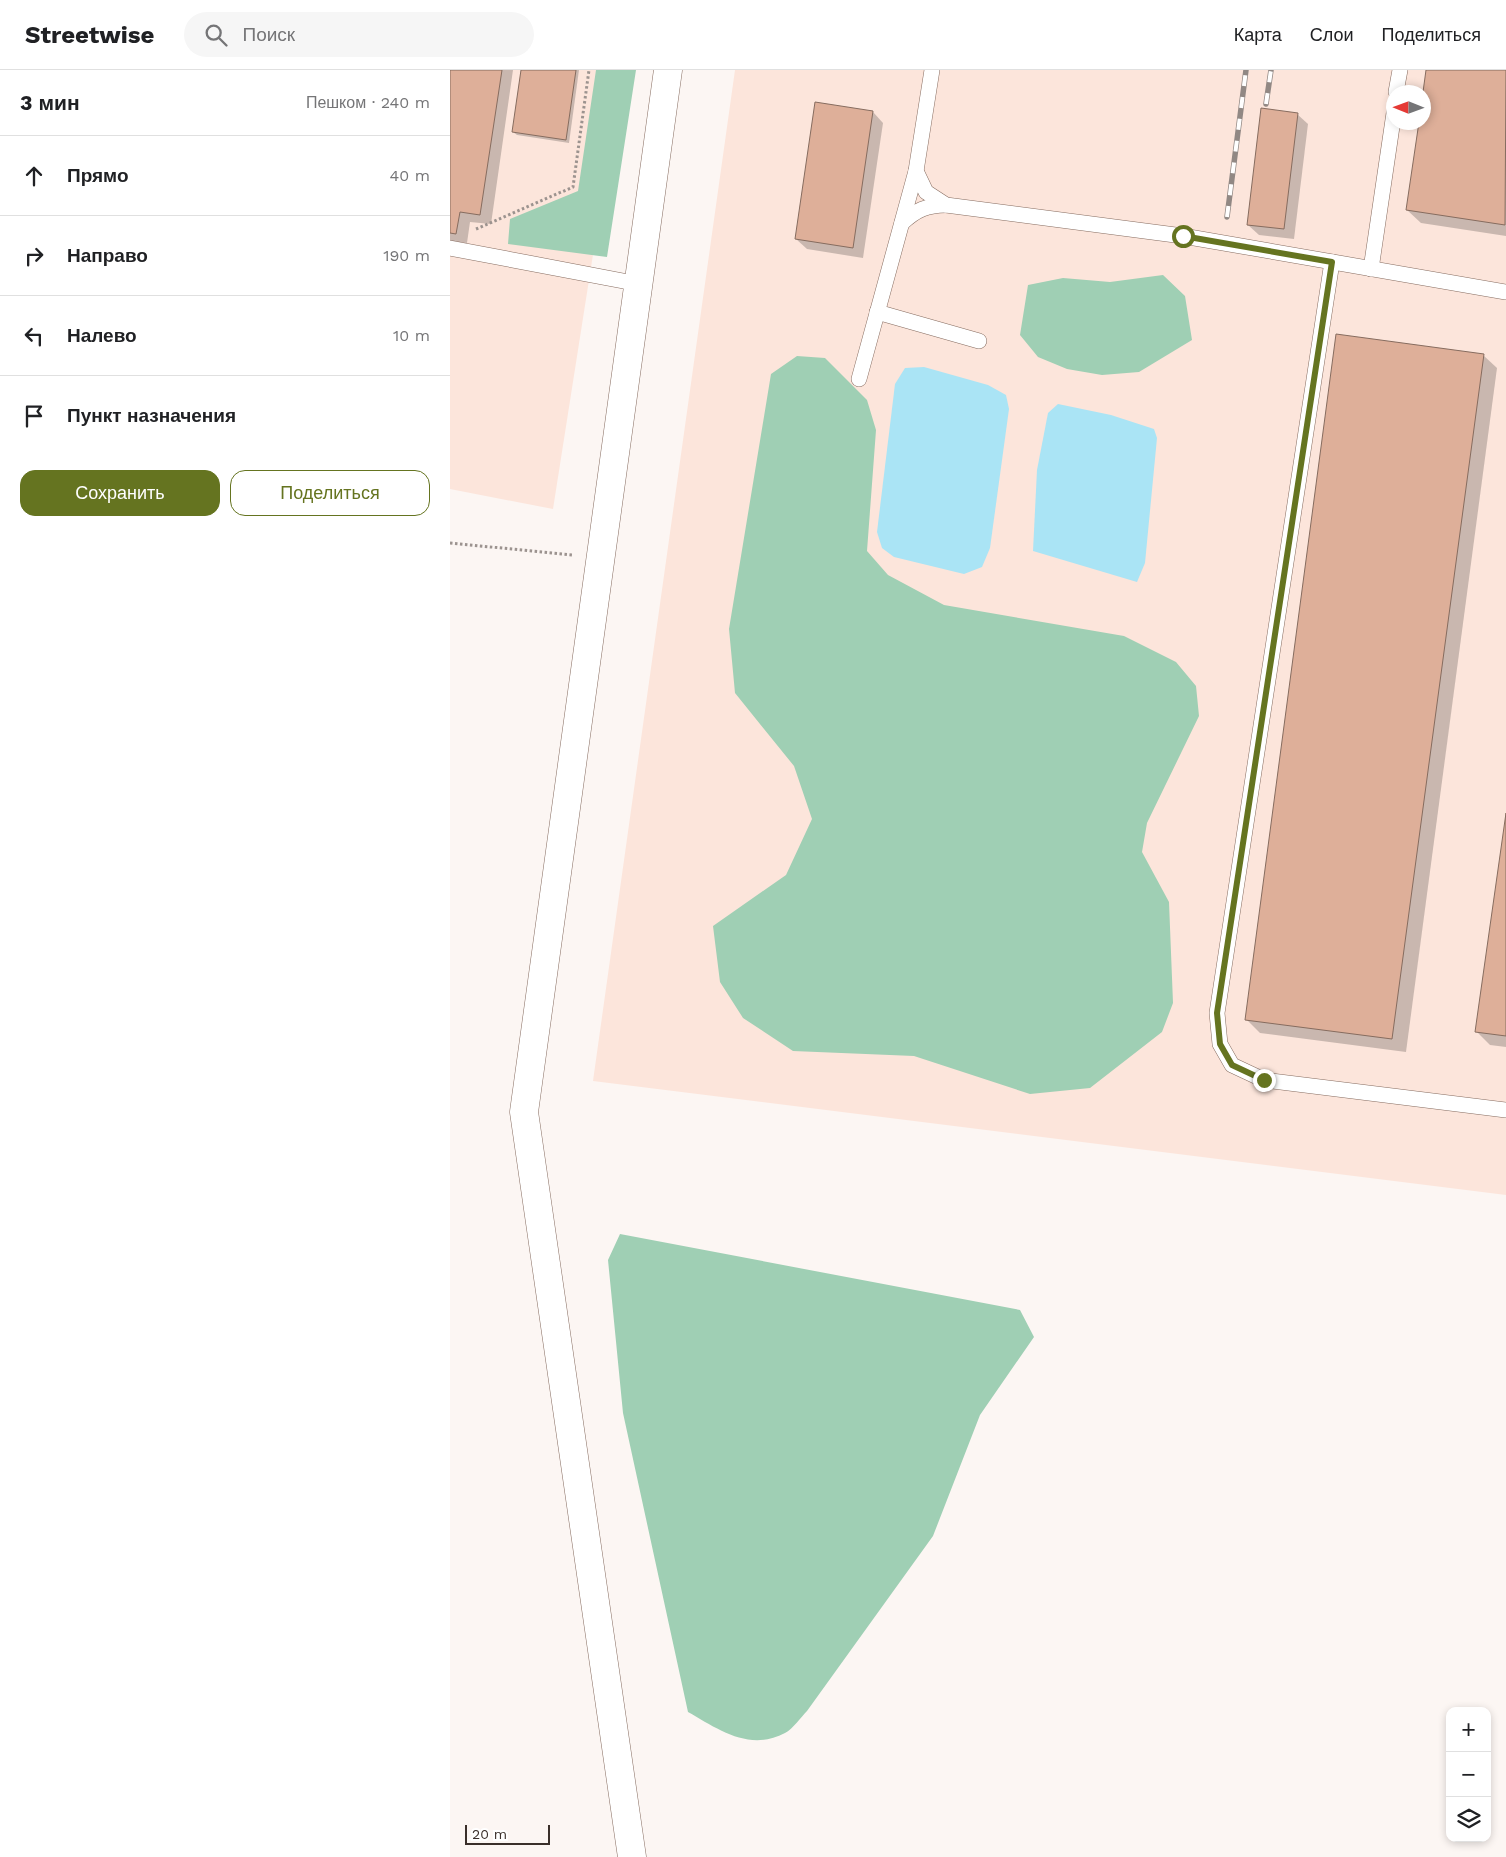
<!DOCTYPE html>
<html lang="ru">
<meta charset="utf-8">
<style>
:root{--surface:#fff;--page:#f6f6f6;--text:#202124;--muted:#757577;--line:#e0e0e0;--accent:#657420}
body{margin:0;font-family:"Work Sans",sans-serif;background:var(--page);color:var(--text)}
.controls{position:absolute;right:15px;bottom:15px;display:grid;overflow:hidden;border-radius:10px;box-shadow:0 2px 8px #0003}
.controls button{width:45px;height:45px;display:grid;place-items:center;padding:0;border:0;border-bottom:1px solid var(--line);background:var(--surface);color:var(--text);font:25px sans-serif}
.compass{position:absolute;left:936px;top:15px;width:45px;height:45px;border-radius:50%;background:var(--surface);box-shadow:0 2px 8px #0003;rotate:271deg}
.scale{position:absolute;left:15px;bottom:12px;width:85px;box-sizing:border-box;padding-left:5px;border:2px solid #3a2f2a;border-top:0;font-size:14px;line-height:18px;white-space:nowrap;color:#3a2f2a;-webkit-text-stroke:4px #fff;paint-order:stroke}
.stop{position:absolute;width:15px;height:15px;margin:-11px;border:4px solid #657420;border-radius:50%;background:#fff}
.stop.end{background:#657420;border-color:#fff;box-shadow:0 1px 5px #0008}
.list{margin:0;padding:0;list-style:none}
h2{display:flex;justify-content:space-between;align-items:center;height:65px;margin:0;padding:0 20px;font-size:21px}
h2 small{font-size:16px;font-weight:400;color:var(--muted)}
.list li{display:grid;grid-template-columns:32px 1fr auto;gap:15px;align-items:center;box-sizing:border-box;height:80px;padding:0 20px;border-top:1px solid var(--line)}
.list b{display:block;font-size:19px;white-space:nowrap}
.list em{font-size:16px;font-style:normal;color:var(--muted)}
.actions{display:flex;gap:10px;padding:15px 20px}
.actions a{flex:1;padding:11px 0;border:1px solid var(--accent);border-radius:15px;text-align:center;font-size:18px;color:var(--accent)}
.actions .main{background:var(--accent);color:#fff}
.icon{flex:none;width:28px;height:28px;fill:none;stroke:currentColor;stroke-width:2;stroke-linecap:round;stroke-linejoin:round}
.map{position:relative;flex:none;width:1056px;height:1787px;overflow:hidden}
header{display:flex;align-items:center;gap:30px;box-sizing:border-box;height:70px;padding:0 25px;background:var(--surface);border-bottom:1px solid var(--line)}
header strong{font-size:24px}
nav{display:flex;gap:28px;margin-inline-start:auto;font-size:18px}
.search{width:350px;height:45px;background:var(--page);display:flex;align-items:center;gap:12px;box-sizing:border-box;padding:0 18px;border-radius:28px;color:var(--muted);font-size:19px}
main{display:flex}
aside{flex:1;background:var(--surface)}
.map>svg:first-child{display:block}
.built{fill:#fce5db;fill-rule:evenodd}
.forest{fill:#9fcfb4}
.water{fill:#aae4f5}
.shadow{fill:#0003}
.building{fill:#deaf99;stroke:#866c5f}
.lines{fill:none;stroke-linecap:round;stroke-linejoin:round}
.lane-casing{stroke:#866c60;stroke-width:16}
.street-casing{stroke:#866c60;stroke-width:29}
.path{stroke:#9c938f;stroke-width:3;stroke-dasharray:2.5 2.5;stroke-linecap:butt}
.lane{stroke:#fff;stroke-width:15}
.street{stroke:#fff;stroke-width:28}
.rail-casing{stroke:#918884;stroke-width:5.5}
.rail{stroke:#fff;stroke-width:4;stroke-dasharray:11;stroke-linecap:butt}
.route{stroke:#657420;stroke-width:6}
</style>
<header>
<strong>Streetwise</strong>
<div class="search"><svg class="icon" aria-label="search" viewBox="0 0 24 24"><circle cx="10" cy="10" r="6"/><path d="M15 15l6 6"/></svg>Поиск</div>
<nav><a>Карта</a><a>Слои</a><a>Поделиться</a></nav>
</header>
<main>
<aside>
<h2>3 мин<small>Пешком · 240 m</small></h2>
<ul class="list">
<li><svg class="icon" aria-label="ahead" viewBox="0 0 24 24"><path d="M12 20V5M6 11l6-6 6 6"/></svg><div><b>Прямо</b></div><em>40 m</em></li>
<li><svg class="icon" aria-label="right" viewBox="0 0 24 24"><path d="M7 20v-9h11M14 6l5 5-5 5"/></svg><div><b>Направо</b></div><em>190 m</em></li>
<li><svg class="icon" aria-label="left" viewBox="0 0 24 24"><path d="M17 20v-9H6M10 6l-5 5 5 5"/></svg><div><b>Налево</b></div><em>10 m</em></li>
<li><svg class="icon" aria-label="arrive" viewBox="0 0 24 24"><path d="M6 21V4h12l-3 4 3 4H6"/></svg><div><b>Пункт назначения</b></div></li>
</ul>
<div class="actions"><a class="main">Сохранить</a><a>Поделиться</a></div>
</aside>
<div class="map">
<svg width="1056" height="1787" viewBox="0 0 1056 1787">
<rect width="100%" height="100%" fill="#fcf6f3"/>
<g class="built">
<path d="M 0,0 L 172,0 L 103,439 L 0,419 Z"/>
<path d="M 285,0 L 1056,0 L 1056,1125 L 143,1011 ZM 944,22 L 974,22 L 974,52 L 944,52 Z"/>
</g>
<g class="forest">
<path d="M 146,0 L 186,0 L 157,187 L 58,174 L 60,149 L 128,121 Z"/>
<path d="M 713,205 L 735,226 L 742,270 L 689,302 L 652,305 L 617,299 L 588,287 L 570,265 L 578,215 L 613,208 L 660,212 Z"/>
<path d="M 347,286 L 375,288 L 417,330 L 426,360 L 417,481 L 438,505 L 494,535 L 674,566 L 726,592 L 746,616 L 749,646 L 697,753 L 692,782 L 719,832 L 723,933 L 712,962 L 640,1018 L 580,1024 L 464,986 L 343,981 L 293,948 L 270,912 L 263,856 L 336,805 L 362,749 L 344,696 L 285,623 L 279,559 L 321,304 Z"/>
<path d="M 170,1164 L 570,1240 L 584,1267 L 530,1345 L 483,1466 L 357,1641 C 351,1647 343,1659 335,1663 C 299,1682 268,1659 238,1642 L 173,1343 L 158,1190 Z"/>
</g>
<g class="water">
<path d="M 474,297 L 538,315 L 556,325 L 559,339 L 540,478 L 532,497 L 514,504 L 444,487 L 432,478 L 427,462 L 445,314 L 455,298 Z"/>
<path d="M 608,334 L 661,345 L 704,359 L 707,368 L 695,493 L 687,512 L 583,481 L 587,400 L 598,343 Z"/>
</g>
<g class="shadow">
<path d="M 0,0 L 63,0 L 41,154 L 20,152 L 17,173 L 0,171 Z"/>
<path d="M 73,0 L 129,0 L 119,73 L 67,65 L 63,62 Z"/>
<path d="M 977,0 L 1056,0 L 1056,166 L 971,153 L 957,140 L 974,52 L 974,28 Z"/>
<path d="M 366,34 L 423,42 L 433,53 L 413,188 L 357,179 L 346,169 Z"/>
<path d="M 847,44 L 858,54 L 844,169 L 809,165 L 798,155 Z"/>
<path d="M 1033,285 L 1047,298 L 956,982 L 810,963 L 796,949 Z"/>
<path d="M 1056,752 L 1056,977 L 1040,975 L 1026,961 Z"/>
</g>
<g class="building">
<path d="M 0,0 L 52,0 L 30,145 L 10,142 L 6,164 L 0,163 Z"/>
<path d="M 71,0 L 126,0 L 116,70 L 62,62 Z"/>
<path d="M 976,0 L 1056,0 L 1055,155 L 956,140 L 969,52 L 974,52 L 973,22 Z"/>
<path d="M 365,32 L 423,41 L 403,178 L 345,169 Z"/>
<path d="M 811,38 L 848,43 L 834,159 L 797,155 Z"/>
<path d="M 886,264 L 1034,284 L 942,969 L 795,950 Z"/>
<path d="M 1056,743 L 1056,966 L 1025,962 Z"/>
</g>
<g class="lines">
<g class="lane-casing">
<g id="lane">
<path d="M 946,22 L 950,0"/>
<path d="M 466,101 L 476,122 L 496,135 L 733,166 L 1056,222"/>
<path d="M 452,153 C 466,140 477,135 496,135"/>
<path d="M 0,178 L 189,214"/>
<path d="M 882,192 L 767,943 L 770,974 L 782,995 L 814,1010 L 1056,1040"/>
<path d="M 921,199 L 944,43"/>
<path d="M 427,242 L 529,271"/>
<path d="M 409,309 L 466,101 L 482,0"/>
</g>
</g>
<g class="street-casing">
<path id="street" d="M 182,1787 L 74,1042 L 218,0"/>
</g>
<g class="path">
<path d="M 26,159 L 123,117 L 139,0"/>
<path d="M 0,473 L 123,485"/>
</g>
<use href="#lane" class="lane"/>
<use href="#street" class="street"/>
<g class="rail-casing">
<g id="rail">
<path d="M 816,34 L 821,0"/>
<path d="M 777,147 L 796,0"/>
</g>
</g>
<use href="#rail" class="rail"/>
</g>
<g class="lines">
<path class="route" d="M 733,166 L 882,192 L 767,943 L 770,974 L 782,995 L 814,1010"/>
</g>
</svg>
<div class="controls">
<button>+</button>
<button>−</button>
<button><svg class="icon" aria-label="layers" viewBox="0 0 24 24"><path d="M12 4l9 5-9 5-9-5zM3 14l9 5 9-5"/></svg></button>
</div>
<svg class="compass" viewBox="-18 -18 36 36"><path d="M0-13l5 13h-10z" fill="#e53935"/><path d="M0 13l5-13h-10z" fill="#757577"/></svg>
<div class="scale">20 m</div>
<div class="stop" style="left:733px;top:166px"></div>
<div class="stop end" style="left:814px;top:1010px"></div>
</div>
</main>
